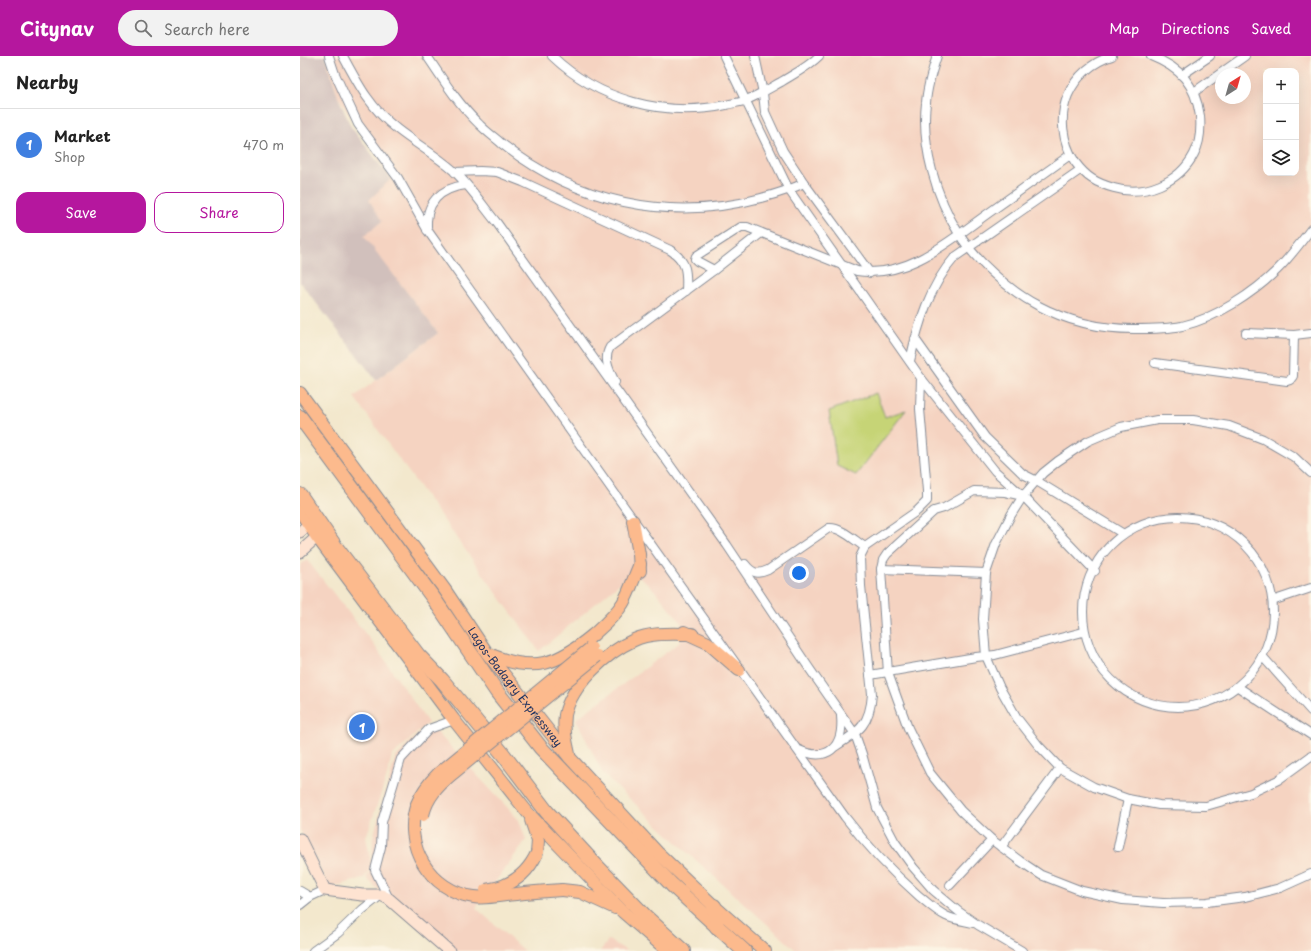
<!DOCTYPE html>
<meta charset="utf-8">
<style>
:root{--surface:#fff;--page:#f2f2f2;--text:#222;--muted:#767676;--line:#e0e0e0;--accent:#b5179e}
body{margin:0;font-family:"Playpen Sans",sans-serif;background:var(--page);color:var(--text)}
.controls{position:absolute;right:12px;top:12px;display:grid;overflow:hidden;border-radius:8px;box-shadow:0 4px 16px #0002}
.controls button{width:36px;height:36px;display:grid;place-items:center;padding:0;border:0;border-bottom:1px solid var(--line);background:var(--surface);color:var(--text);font:20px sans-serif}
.compass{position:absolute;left:915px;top:12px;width:36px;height:36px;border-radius:50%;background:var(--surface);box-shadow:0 4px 16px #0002;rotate:37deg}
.you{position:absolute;left:499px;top:517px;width:14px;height:14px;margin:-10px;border:3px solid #fff;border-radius:50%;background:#1a73e8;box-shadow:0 0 0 6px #1a73e833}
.badge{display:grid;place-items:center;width:26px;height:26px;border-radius:50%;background:var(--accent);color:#fff;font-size:13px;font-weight:700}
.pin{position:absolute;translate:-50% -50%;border:2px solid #fff;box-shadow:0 1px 4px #0006}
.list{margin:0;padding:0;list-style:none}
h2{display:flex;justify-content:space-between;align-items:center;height:52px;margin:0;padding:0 16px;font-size:17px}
h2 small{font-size:13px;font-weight:400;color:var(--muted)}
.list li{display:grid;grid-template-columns:26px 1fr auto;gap:12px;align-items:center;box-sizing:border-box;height:72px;padding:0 16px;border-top:1px solid var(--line)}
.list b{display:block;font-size:15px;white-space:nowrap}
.list p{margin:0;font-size:13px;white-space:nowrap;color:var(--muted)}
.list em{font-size:13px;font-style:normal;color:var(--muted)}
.actions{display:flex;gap:8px;padding:12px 16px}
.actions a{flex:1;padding:9px 0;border:1px solid var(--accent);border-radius:12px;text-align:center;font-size:14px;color:var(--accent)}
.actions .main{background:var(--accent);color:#fff}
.icon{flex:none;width:22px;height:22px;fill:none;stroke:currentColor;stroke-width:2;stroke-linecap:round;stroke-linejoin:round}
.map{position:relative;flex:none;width:1011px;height:895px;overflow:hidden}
header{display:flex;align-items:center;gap:24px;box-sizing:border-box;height:56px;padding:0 20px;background:var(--accent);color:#fff}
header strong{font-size:19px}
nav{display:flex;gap:22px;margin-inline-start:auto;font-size:14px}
.search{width:280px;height:36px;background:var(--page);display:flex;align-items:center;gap:10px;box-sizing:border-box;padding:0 14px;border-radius:22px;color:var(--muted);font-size:15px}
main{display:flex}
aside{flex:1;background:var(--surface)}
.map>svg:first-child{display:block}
.built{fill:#f5d3c1;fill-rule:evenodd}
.industrial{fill:#d1c0bc}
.green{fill:#c6d476;stroke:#70826a}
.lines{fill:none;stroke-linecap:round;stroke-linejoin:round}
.street-casing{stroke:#878c96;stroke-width:10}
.secondary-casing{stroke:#878c96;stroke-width:13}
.primary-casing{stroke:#878c96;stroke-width:14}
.highway-casing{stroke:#878c96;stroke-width:16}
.street{stroke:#fff;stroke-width:8}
.secondary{stroke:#fee3d1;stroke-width:11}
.primary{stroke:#fcba8d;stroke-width:12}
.highway{stroke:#fcba8d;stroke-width:14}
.primary-bridge-casing{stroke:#878c96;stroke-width:14;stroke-linecap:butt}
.primary-bridge{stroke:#fcba8d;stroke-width:12}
.labels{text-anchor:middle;stroke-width:3.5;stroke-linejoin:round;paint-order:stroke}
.street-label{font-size:11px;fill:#1b2f5e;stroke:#fcf5e5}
</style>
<header>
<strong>Citynav</strong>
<div class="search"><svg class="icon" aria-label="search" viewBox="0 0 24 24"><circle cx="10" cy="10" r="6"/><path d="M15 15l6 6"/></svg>Search here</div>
<nav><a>Map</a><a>Directions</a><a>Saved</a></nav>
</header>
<main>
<aside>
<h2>Nearby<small></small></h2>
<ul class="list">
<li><span class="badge" style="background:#3f7fe0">1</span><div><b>Market</b><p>Shop</p></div><em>470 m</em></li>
</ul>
<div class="actions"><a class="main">Save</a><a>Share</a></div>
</aside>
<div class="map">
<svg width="1011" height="895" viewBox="0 0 1011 895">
<rect width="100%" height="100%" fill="#fcf5e5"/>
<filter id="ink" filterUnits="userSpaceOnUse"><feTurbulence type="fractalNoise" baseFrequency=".025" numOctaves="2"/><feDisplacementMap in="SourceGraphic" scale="8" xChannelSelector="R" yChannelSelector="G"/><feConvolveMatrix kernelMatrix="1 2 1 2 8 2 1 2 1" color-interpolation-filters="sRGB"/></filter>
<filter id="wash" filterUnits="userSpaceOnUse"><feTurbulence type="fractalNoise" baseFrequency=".012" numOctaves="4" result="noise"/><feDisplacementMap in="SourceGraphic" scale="16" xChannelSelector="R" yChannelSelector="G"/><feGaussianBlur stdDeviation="0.9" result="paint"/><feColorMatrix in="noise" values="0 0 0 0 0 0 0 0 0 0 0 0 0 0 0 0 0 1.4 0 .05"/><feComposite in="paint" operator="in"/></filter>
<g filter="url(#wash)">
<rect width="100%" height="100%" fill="#f3e8cd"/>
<g class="built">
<path d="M 26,0 L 1011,0 L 1011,895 L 497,895 L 387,796 L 303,718 L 276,663 L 379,587 L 381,566 L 349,528 L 333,516 L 239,595 L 54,341 L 138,277 L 63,180 L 68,144 L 91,122 L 38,41 ZM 966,15 L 996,15 L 996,117 L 966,117 ZM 921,18 L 945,18 L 945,42 L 921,42 Z"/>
<path d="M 7,504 L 72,586 L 128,667 L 92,700 L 86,723 L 66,781 L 70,801 L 71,811 L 64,822 L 30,832 L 0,774 L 0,509 Z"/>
<path d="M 130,669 L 219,764 L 226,784 L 176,852 L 224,895 L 145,895 L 66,822 L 72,811 L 73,782 L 95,702 L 112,684 Z"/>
<path d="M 309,884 L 327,895 L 300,895 Z"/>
</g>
<path class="industrial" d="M 0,0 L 25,0 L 38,41 L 51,71 L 91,123 L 69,144 L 82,165 L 64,180 L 138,277 L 76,324 L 0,226 Z"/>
<path class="green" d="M 576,337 L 585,361 L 606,354 L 556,419 L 537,410 L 529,355 Z"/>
</g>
<g filter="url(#ink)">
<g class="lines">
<g class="street-casing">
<g id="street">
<path d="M 29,0 L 35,18 L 58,68 L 98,122 L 128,175 L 545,761 C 567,790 592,816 619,840 C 628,847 636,855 646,860 C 654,864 665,865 673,867"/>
<path d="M 43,0 C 58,28 71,53 97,73 C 116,88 136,99 154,115 C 170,130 183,150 197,167 L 427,489 L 509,612 L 555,678 L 562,698 L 577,752 L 595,786 L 613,811 L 633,834 L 658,855 L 678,869 L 722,895"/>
<path d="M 127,0 C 143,24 159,49 180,69 C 187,76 194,81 201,87 C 275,146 369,167 461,142 C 476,138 490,134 504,127"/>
<path d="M 252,0 C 298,44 364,62 426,49 C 432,47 440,47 446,44 C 459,39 470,32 481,26 C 494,18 508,11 519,0"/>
<path d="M 424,0 L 489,134 L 621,322 L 695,415 L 723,440 L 795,515"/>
<path d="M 455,0 L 463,37 L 465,56 L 483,95 L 504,127 L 570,217"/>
<path d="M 637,0 C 632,15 627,31 626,47 C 621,90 636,141 659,178 C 675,204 710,235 737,249 C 767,265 800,273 834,273 C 850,273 867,273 882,270 C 916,262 954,237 978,213 C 990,201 1001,186 1011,173"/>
<path d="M 812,0 C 793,6 776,20 768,39 C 759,60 762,86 775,106 C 786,121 796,127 814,132 C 844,141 879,127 894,98 C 900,87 901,72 900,60 C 895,28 881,12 851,0"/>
<path d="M 882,19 L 910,0"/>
<path d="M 894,36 L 945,0"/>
<path d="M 155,116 L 180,115 L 197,116 L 223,126 L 370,194 C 387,205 387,216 386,235"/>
<path d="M 127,174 C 125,147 140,132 166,129"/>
<path d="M 414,214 L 397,205 L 395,203 L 396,200 L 441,171 L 447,171 L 557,215 C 608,223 652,183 690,156 C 717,137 743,118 770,99"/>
<path d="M 946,277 L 994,279 L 1011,277"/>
<path d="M 615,283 L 685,381 L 723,418 L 735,424 L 822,477"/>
<path d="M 610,305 C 618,268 630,229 655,201 L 780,114"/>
<path d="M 855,307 L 987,325 L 990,324 L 993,320 L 994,279"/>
<path d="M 315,326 C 309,314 303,303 310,291 L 414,214 L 461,177"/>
<path d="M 1011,417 L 994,401 L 963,383 L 929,370 L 893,364 L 857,364 L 821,371 L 788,385 L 758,405 L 743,417 L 723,440 L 711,459 L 696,488 L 686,517 L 683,563 L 686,600 L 700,632 L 717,662 L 738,689 L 760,712 L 794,731 L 828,743 L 859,749 L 906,750 L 951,737 L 978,724 L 1011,700"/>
<path d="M 723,440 L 705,436 L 674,435 L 644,452 L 634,455 L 587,498 L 583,504 L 581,513 L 588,617 L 608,672 L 630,717 L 661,755 L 692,784 L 720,805 L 741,819 L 782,835 L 823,844 L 863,847 L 907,846 L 945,841 L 980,832 L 1011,818"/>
<circle cx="878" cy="556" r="95"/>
<path d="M 445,508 C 452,517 457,519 468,514 L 529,472 C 541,471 555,485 565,491"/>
<path d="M 581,513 L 686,517"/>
<path d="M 975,544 L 1011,532"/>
<path d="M 962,600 L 1011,655"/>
<path d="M 570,619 L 676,601 L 695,599 L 783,576"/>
<path d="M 938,631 L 1011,679"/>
<path d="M 536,690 C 560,675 570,668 572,638 L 561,530 L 560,501 L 565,491 L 617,455 L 627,445 L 627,435 L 620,353 L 621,322"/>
<path d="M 497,693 C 527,707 544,692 541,660"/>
<path d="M 701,791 L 760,712"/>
<path d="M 818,791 L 828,743"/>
<path d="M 650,829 L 692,784"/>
<path d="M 0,835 L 10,841"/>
<path d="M 89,843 L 75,814 L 81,791 L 82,766 L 101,703 L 129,673 L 154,664"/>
<path d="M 0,849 L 10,841 L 25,834"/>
<path d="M 13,895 L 38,877 L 62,854 L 81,839"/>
</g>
</g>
<g class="secondary-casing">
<g id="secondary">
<path d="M 0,476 L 9,468"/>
<path d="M 0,496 L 17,481"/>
<path d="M 0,783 L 25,834 L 62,839 L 81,839 L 89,843 L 149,895"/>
</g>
</g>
<g class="primary-casing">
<g id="primary">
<path id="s1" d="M 0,337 L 145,534 L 187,597 L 270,702 L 357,796 L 414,850 L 465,895"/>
<path d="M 0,455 L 17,481 L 154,664 L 228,757 L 323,856 L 368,895"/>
<path d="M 333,465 L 339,498 L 340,515"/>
<path d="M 384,576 L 408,587 L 439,614"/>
<path d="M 189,598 C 234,618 258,608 293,579 C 304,569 315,560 323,547 C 330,535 334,521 340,508"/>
<path d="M 269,698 C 266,685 263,672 265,659 C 271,629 307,596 334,584 C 352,576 373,578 392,578"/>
<path d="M 231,764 L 238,785 L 237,797"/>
<path d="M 262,834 L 280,836 L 315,852"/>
</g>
</g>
<g class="highway-casing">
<g id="highway">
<path d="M 0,361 L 134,543 L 197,636 L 241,692 L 372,829 L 444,895"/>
<path d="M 0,439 L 35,490 L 118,599 L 142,624 L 203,698 L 247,756 L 292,805 L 347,862 L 383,895"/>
<path d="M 414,850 L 417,871"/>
</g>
</g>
<use href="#street" class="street"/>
<use href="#secondary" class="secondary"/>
<use href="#primary" class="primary"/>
<use href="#highway" class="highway"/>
<g class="primary-bridge-casing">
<g id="primary-bridge">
<path d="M 123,759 C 127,741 138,730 152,718 L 297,600"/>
<path d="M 186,834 C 210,831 227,819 237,797"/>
<path d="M 262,834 C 246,835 231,836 216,838 C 202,839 188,843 174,841 C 130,835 102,789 117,748 C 122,736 129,727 138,718 L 291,592"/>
</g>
</g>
<use href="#primary-bridge" class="primary-bridge"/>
</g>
</g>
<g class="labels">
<g class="street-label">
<text dy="4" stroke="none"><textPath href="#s1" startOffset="364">Lagos-Badagry Expressway</textPath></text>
</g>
</g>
</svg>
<div class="controls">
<button>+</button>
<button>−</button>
<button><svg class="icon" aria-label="layers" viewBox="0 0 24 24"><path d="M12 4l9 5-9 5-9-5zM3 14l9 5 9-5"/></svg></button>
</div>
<svg class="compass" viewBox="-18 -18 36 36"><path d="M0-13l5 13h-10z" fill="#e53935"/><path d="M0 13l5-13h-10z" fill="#767676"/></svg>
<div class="you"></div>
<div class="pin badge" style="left:62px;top:671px;background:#3f7fe0">1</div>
</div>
</main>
